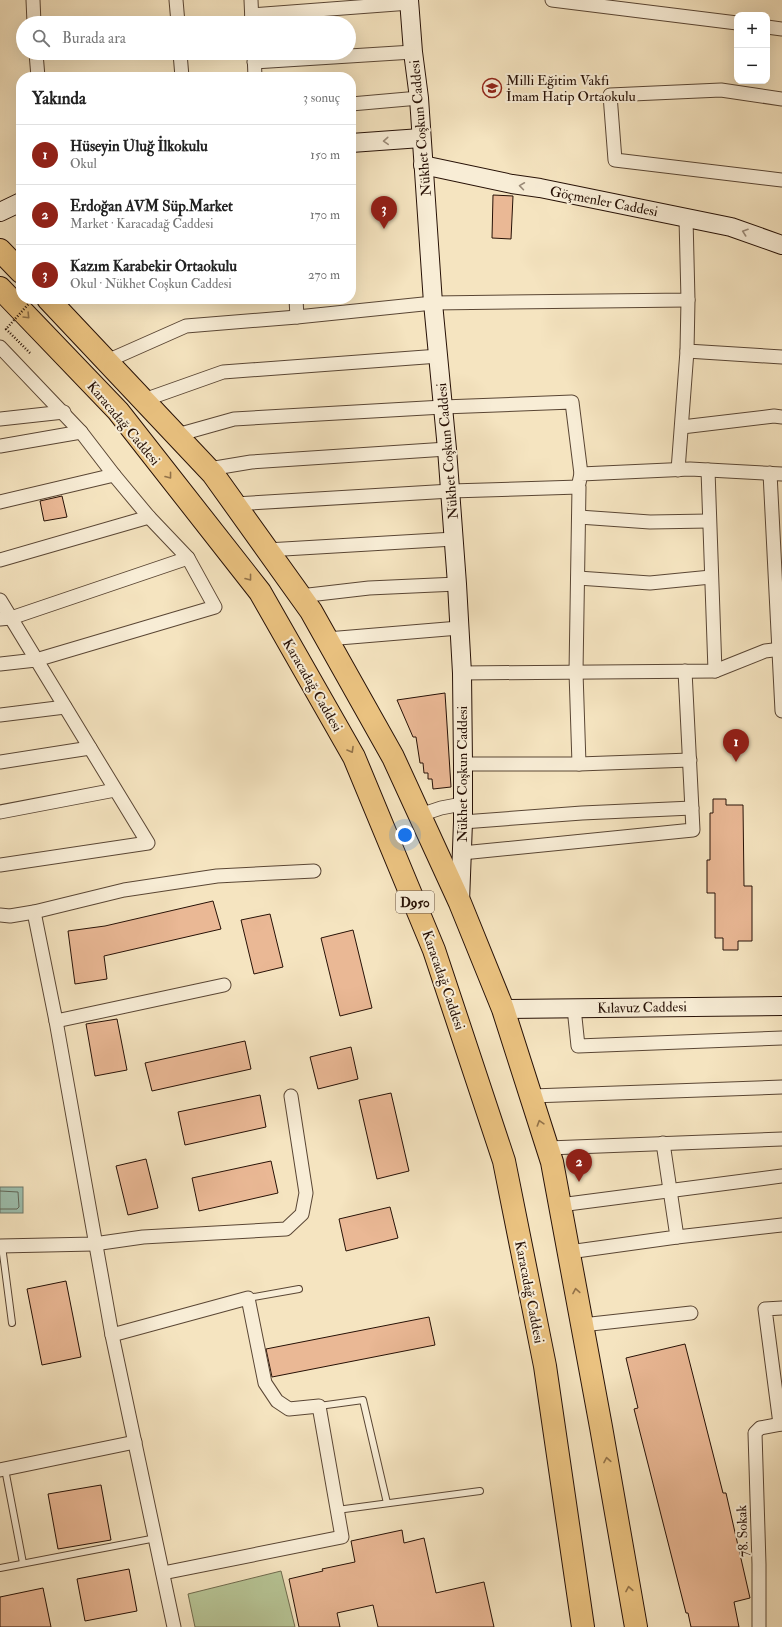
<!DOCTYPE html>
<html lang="tr">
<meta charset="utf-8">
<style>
:root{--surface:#fff;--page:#f6f6f6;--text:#222;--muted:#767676;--line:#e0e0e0;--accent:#8f2418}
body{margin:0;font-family:"IM FELL Double Pica",serif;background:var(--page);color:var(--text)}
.controls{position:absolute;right:12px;top:12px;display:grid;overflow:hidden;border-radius:8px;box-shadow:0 4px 16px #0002}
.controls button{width:36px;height:36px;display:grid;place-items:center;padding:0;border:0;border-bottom:1px solid var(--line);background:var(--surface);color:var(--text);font:20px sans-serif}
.you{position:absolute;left:405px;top:835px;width:14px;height:14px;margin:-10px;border:3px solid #fff;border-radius:50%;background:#1a73e8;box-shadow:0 0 0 6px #1a73e833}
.badge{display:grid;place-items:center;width:26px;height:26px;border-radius:50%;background:var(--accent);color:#fff;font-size:13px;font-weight:700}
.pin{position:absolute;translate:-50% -33px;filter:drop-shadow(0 1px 2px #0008)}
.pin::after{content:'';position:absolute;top:21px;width:14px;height:12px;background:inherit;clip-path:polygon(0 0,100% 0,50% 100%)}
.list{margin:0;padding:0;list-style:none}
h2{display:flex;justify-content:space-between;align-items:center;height:52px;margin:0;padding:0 16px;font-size:17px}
h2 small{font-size:13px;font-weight:400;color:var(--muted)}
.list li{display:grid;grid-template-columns:26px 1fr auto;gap:12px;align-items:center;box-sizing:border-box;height:60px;padding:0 16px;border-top:1px solid var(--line)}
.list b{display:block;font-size:15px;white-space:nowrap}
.list p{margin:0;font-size:13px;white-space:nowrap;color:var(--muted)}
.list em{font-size:13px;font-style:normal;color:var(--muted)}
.icon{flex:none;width:22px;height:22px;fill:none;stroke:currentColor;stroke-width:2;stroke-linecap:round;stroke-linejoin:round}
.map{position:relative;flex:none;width:782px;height:1627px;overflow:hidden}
.search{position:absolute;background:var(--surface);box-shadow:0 4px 16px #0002;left:16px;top:16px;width:340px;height:44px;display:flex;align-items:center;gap:10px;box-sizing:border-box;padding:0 14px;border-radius:22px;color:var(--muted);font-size:15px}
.panel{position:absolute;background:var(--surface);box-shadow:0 4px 16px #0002;left:16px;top:72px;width:340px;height:232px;border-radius:16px}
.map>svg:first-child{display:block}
.green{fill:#b7c596;stroke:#6f6b4e}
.water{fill:#9dbfae;stroke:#6e796b}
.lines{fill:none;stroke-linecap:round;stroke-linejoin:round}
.shore{stroke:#62685a;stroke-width:1}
.building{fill:#eab895;stroke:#271106}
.lane-casing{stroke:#5a4634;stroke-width:8}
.street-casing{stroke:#5a4634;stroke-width:15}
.secondary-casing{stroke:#271106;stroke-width:20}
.highway-casing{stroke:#271106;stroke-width:24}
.lane{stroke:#f8edd6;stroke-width:6}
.street{stroke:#f8edd6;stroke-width:13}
.secondary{stroke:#f8edd6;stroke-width:18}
.highway{stroke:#eac280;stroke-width:22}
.path-bridge{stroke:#271106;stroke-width:2.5;stroke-dasharray:1 2;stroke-linecap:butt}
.oneway{stroke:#9a8a78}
.oneway2{stroke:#927249}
.labels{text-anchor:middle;stroke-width:4;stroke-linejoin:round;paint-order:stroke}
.shield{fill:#f8edd6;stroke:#665344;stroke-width:1}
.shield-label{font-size:13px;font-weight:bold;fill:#271106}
.poi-label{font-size:14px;fill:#271106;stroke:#f8edd6;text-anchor:start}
.street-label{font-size:14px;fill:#271106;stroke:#f8edd6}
</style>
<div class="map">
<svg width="782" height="1627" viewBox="0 0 782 1627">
<rect width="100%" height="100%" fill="#f5e4c0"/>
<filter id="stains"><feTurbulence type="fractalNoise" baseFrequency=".005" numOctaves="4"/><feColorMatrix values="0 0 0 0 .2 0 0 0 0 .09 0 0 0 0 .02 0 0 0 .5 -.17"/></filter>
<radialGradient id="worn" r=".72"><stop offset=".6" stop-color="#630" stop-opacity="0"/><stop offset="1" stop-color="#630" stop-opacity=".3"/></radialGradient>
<path class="green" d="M 281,1571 L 295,1627 L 195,1627 L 188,1594 Z"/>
<rect class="water" x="0" y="1187" width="23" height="26"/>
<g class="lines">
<path class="shore" d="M 0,1191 L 18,1192 L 19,1207 L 17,1209 L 0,1209"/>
</g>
<g class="building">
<path d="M 493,195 L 513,196 L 511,239 L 492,238 Z"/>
<path d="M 62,496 L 67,517 L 44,521 L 40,501 Z"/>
<path d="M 445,693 L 451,787 L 433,789 L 432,779 L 428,779 L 428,773 L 424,773 L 423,763 L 420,763 L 416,737 L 413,737 L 397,700 Z"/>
<path d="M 713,799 L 726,799 L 726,805 L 743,805 L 744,886 L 752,886 L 752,941 L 738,941 L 738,950 L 723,950 L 723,938 L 715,938 L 715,893 L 707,893 L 707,860 L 710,860 L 710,813 L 713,813 Z"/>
<path d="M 213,901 L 221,929 L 104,956 L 107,979 L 75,984 L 68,931 L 105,926 Z"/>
<path d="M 270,914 L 283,967 L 254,974 L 241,920 Z"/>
<path d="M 353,930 L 372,1008 L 340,1016 L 321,938 Z"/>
<path d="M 117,1019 L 127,1070 L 95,1076 L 86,1024 Z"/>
<path d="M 245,1041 L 251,1069 L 152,1091 L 145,1063 Z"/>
<path d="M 351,1047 L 358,1079 L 318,1089 L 310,1057 Z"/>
<path d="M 391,1093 L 409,1171 L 377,1179 L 359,1100 Z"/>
<path d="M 260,1095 L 266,1127 L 185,1145 L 178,1112 Z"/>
<path d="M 146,1159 L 158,1208 L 128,1215 L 116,1166 Z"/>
<path d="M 271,1161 L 278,1193 L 199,1211 L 192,1178 Z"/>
<path d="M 390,1207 L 398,1238 L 346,1251 L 339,1219 Z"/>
<path d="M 66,1281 L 81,1357 L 42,1365 L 27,1289 Z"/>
<path d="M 429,1317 L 435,1345 L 272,1377 L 266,1349 Z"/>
<path d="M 685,1344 L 723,1493 L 726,1493 L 750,1598 L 734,1602 L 739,1627 L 691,1627 L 688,1613 L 686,1613 L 634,1409 L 638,1408 L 626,1358 Z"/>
<path d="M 101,1485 L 111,1540 L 58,1549 L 48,1494 Z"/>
<path d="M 402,1530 L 404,1543 L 424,1538 L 436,1593 L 484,1582 L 494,1627 L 378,1627 L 373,1605 L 337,1613 L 340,1627 L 299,1627 L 289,1579 L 323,1571 L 322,1569 L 355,1562 L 351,1541 Z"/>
<path d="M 129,1569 L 137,1611 L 85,1621 L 77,1579 Z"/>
<path d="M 43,1588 L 51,1627 L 0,1627 L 0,1597 Z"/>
</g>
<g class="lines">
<g class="lane-casing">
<g id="lane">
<path d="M 2,1246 L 12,1323"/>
<path d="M 248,1298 L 299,1289"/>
<path d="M 319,1406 L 363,1400 L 387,1503"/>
<path d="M 5,1469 L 23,1563"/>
<path d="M 337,1510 L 480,1491"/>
<path d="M 0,1568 L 156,1538"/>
</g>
</g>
<g class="street-casing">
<g id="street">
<path d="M 33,0 L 34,23"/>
<path d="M 176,0 L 178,23"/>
<path d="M 251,0 L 252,23"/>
<path d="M 552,0 L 737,23"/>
<path d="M 252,15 L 410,3"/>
<path d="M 767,27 L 782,29"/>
<path d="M 36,53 L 38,77"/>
<path d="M 180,53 L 182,77"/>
<path d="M 254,53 L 255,77"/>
<path d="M 254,62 L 413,52"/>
<path d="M 782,99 L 721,90 L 610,95 L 615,160 L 782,180"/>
<path d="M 351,104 L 419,98"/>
<path d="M 296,299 L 297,317"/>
<path d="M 688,300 L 687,351 L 782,357"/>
<path d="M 0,347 L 81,432 L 114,475 L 149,517 L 188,558 L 215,607 L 36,660 L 0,664"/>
<path d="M 107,361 L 186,326 L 297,317 L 433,303 L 688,300 L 686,218"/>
<path d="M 144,400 L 223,372 L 439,356"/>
<path d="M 0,419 L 64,412"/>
<path d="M 682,427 L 774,416 L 782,417"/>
<path d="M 177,435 L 234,419 L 443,407 L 572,402 L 581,474"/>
<path d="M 0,446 L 81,432"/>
<path d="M 209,469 L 251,462 L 447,449"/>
<path d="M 678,470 L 687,351"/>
<path d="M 708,470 L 715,671"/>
<path d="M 770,473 L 782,711"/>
<path d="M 579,483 L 581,474 L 690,469 L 782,474"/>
<path d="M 0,502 L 114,475"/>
<path d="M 235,504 L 451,491 L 579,487 L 576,672 L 579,764"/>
<path d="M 579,517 L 650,522 L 709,521"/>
<path d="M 267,550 L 454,539"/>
<path d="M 0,560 L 149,517"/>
<path d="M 578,578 L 650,583 L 711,577"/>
<path d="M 300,596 L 369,588 L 457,584"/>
<path d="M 0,600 L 148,843 L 0,865"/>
<path d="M 0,619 L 11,618 L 188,558"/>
<path d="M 327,639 L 459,628"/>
<path d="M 462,673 L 715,671 L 765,651 L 782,649"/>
<path d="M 0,715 L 65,707"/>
<path d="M 0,762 L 90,748"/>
<path d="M 463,764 L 579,764 L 690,760"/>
<path d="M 0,812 L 115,790"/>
<path d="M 420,815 L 441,808 L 462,804"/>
<path d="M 463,822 L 582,813 L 692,808"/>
<path d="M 462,853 L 693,830 L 685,671"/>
<path d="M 34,912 L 56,1021 L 112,1335 L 174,1627"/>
<path d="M 0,915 L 10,916 L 34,912 L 124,890 L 217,876 L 314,871"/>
<path d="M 574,1008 L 578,1046 L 782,1038"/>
<path d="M 56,1021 L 224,985"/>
<path d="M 532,1096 L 782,1087"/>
<path d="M 548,1148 L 782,1139"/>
<path d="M 560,1205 L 782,1176"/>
<path d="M 677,1237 L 782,1225"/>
<path d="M 0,1246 L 94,1244 L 143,1237 L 286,1229 L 302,1214 L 306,1193 L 291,1096"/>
<path d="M 569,1252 L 677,1237 L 663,1143"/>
<path d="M 582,1325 L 691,1313"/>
<path d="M 112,1335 L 248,1298 L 265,1383 L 277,1401 L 289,1409 L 319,1406 L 342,1537 L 163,1573"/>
<path d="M 780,1424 L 765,1309 L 782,1308"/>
<path d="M 0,1470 L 135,1442"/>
<path d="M 759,1627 L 759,1564 L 755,1433 L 760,1428 L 782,1424"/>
</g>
</g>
<g class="secondary-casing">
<g id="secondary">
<path d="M 409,0 L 413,52 L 419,98 L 433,303 L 447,449 L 457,584 L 462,673 L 463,764 L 463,822 L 460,902"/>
<path d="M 351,143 L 421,138"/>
<path d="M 423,165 L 512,184 L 540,188 L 731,227 L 782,245"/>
<path d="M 0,212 L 21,202"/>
<path d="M 503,1009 L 782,1006"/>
</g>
</g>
<g class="highway-casing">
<g id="highway">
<path d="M 0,250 L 21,272"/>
<path d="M 0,288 L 118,411 L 260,592 L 354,757 L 434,950 L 504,1161 L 545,1366 L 583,1627"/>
<path d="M 48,299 L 213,474 L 311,611 L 393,757 L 460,903 L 503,1009 L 552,1162 L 601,1427 L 636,1627"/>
</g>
</g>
<use href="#lane" class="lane"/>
<use href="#street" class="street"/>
<use href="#secondary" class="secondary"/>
<use href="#highway" class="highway"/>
<path class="path-bridge" d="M 30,353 L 6,329 L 33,299"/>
</g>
<defs><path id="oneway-chevron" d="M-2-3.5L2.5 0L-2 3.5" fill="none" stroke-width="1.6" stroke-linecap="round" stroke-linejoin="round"/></defs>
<g class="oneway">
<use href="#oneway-chevron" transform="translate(386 141) rotate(176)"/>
<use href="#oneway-chevron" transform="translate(522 186) rotate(-172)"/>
<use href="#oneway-chevron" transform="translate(745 232) rotate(-161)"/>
</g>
<g class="oneway2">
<use href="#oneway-chevron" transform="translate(27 316) rotate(46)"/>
<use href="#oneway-chevron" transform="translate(169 476) rotate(52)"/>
<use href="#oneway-chevron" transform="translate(249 578) rotate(52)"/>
<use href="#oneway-chevron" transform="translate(351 750) rotate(60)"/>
<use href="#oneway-chevron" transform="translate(540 1123) rotate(-107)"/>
<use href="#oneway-chevron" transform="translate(576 1291) rotate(-100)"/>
<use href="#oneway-chevron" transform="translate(607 1460) rotate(-100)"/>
<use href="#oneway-chevron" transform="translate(629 1589) rotate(-100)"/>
</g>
<defs>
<g id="school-ring" transform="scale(1)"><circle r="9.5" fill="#f8edd6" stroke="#8f2418" stroke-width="1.5"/><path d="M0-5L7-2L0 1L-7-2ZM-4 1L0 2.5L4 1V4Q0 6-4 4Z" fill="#8f2418"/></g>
</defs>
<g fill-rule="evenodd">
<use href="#school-ring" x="492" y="88"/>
</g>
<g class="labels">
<rect class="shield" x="396" y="891" width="38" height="22" rx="3"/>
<g class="shield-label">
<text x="415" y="907">D950</text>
</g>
<g class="poi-label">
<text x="506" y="85">Milli Eğitim Vakfı<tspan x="506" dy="16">İmam Hatip Ortaokulu</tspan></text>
</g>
<g class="street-label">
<text transform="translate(420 128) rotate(-95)" y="5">Nükhet Coşkun Caddesi</text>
<text transform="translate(604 201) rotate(11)" y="5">Göçmenler Caddesi</text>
<text transform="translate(124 423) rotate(50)" y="5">Karacadağ Caddesi</text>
<text transform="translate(447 451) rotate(-95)" y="5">Nükhet Coşkun Caddesi</text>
<text transform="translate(313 685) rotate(60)" y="5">Karacadağ Caddesi</text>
<text transform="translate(462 774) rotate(-90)" y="5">Nükhet Coşkun Caddesi</text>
<text transform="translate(444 980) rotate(71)" y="5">Karacadağ Caddesi</text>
<text transform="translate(642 1007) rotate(-1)" y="5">Kılavuz Caddesi</text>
<text transform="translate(530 1292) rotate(79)" y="5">Karacadağ Caddesi</text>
<text transform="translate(742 1531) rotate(-92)" y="5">78. Sokak</text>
</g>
</g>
<rect width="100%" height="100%" filter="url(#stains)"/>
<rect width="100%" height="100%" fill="url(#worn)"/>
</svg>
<div class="controls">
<button>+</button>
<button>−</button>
</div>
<div class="you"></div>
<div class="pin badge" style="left:736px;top:762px">1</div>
<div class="pin badge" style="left:579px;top:1182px">2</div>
<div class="pin badge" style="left:384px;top:229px">3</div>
<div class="search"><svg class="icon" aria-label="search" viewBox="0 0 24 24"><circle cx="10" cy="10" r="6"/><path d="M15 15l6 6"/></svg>Burada ara</div>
<section class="panel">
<h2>Yakında<small>3 sonuç</small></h2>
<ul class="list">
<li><span class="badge">1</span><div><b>Hüseyin Uluğ İlkokulu</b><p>Okul</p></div><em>150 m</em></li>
<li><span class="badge">2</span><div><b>Erdoğan AVM Süp.Market</b><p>Market · Karacadağ Caddesi</p></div><em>170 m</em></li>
<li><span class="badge">3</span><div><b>Kazım Karabekir Ortaokulu</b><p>Okul · Nükhet Coşkun Caddesi</p></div><em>270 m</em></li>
</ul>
</section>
</div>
